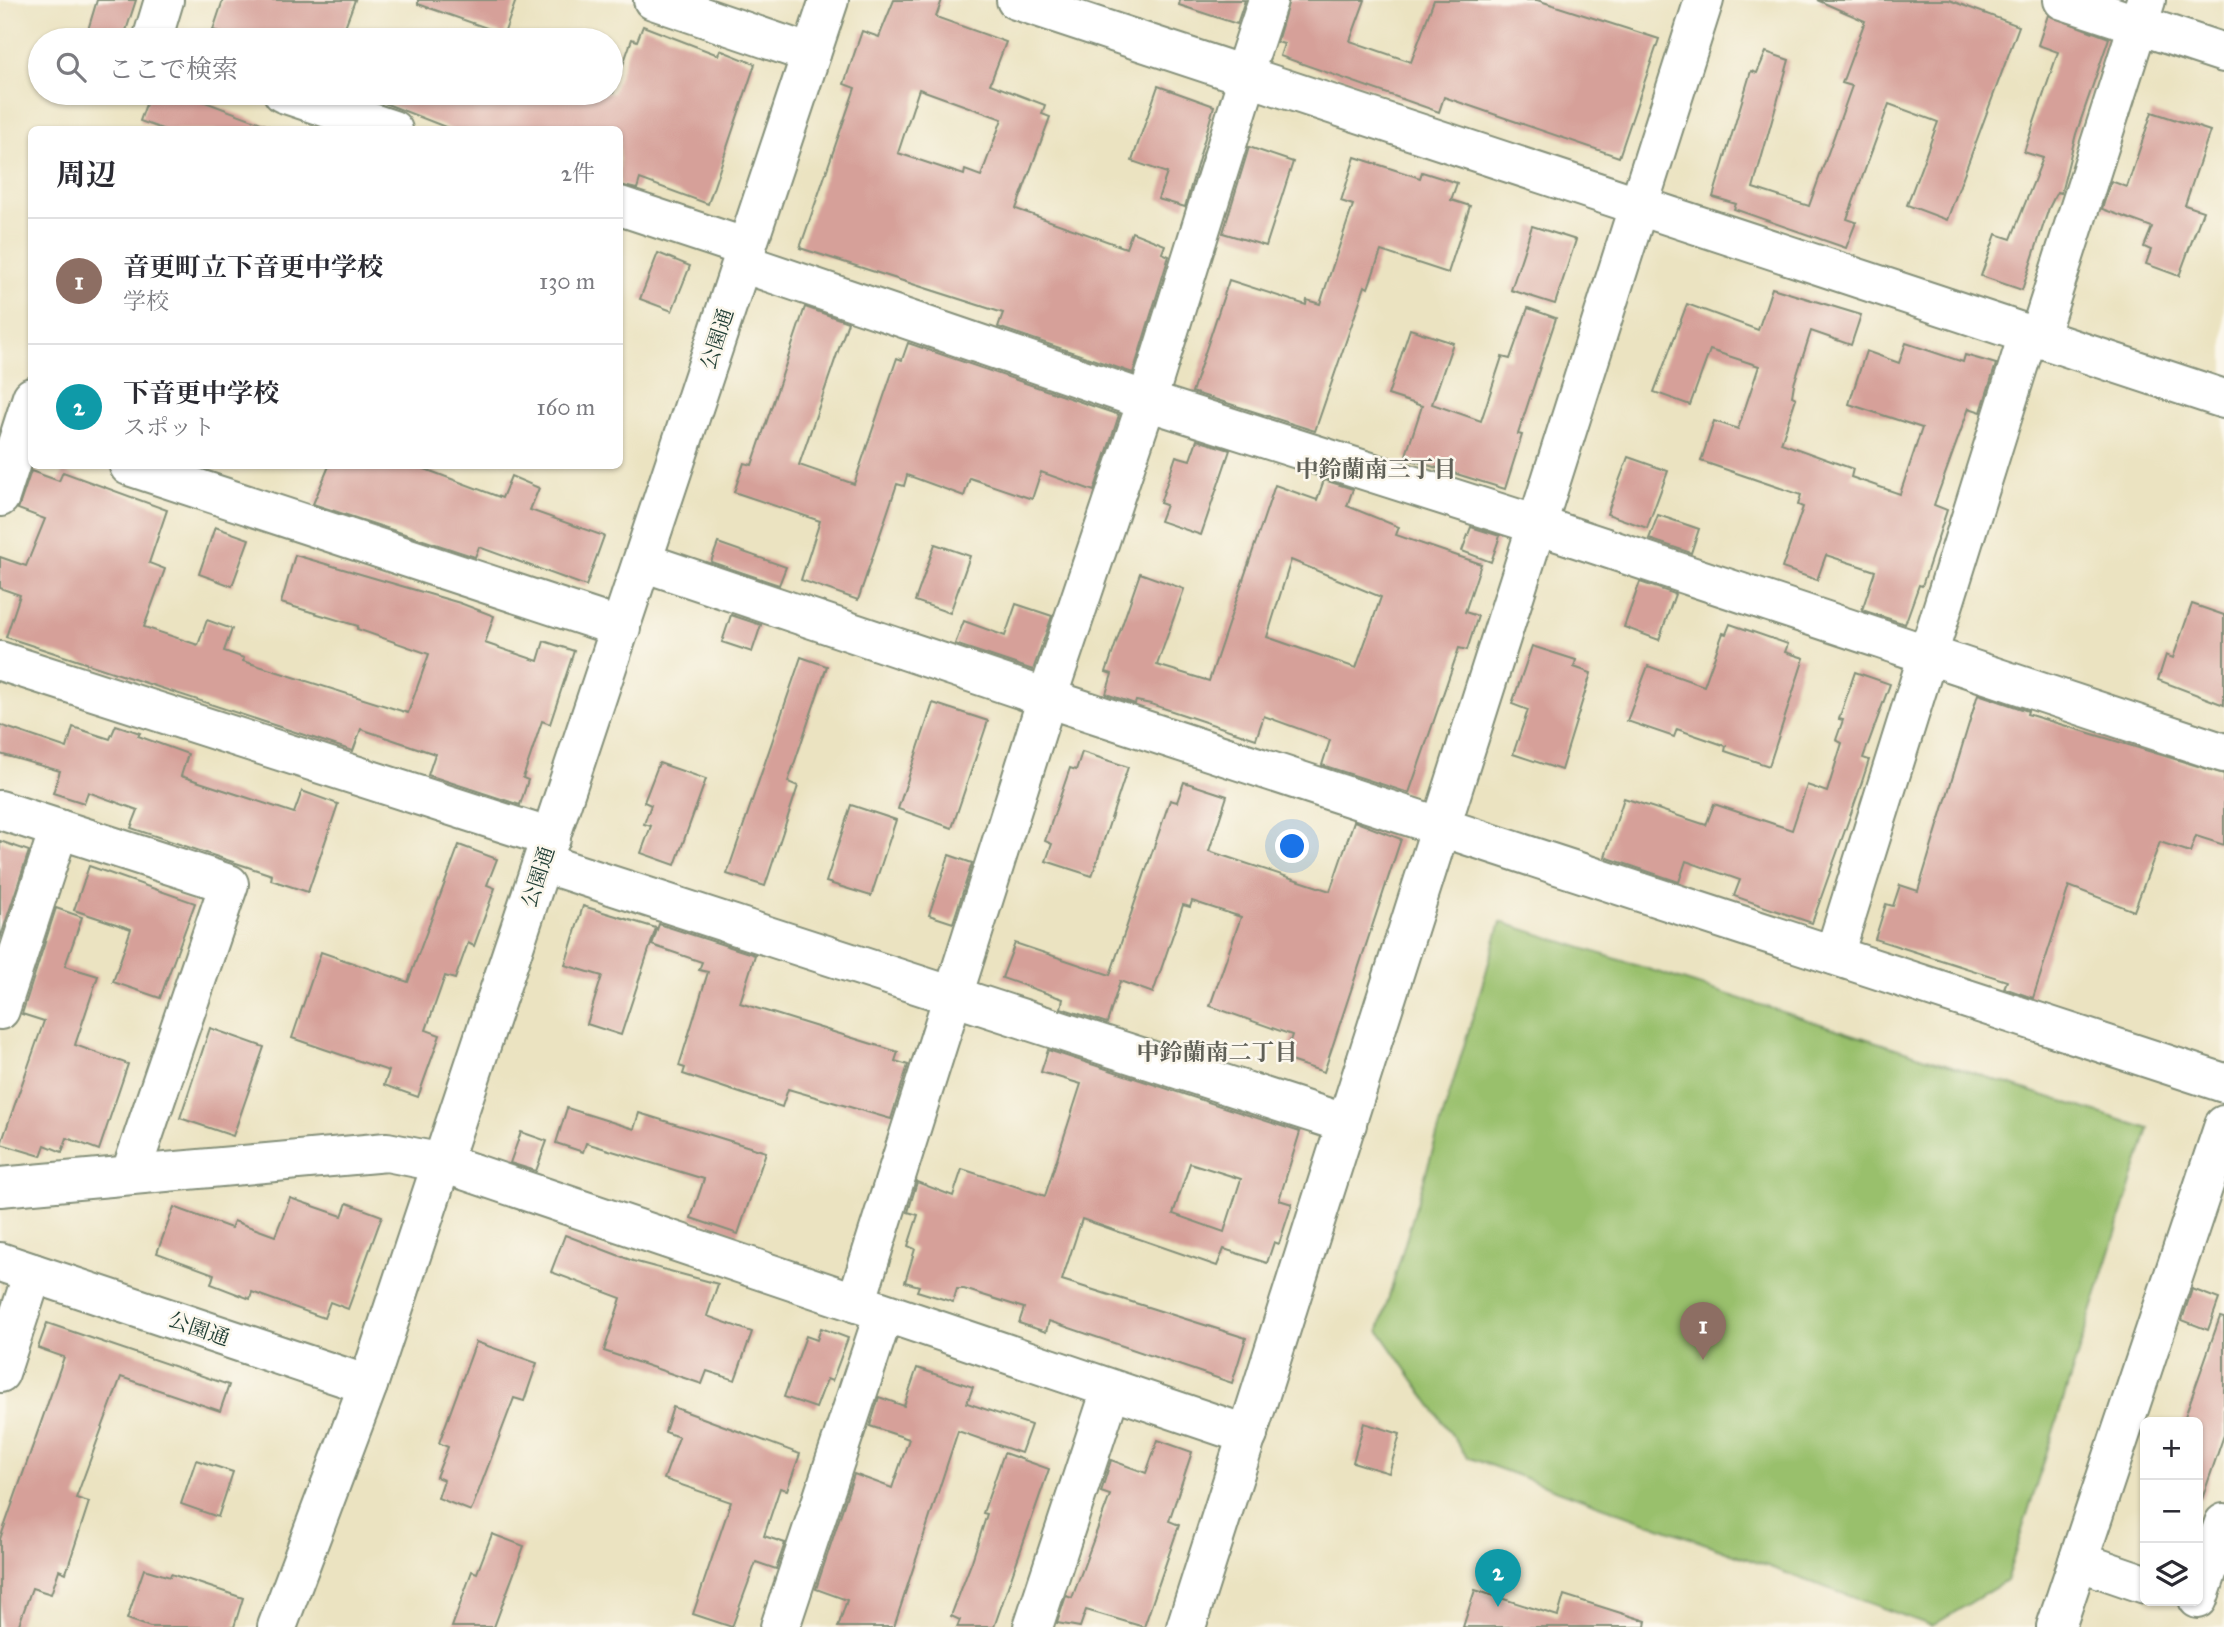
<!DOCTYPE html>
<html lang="ja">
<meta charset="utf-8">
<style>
:root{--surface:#fff;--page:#f7f7f7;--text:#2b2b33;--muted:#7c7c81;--line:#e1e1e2;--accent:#d1495b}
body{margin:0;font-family:"IM FELL Great Primer","Noto Serif JP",serif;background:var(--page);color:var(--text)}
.controls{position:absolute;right:21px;bottom:21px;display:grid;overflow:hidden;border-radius:10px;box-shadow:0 2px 5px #0004}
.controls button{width:63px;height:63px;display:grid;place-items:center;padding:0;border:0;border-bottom:2px solid var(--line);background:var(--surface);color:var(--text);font:35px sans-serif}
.you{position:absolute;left:1293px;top:847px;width:24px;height:24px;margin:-18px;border:5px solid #fff;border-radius:50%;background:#1a73e8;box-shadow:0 0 0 10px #1a73e833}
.badge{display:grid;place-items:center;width:46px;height:46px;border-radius:50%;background:var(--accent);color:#fff;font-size:23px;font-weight:700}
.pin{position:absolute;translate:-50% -58px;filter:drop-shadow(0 2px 4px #0008)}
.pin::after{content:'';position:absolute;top:37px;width:24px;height:21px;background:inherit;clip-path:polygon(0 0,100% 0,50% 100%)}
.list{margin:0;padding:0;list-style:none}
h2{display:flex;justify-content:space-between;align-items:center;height:91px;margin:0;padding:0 28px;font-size:30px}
h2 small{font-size:23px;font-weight:400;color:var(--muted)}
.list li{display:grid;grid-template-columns:46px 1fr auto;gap:21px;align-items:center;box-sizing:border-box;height:126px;padding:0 28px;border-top:2px solid var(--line)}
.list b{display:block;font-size:26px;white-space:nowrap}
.list p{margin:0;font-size:23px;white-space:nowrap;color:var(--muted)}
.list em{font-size:23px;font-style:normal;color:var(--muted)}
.icon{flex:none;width:38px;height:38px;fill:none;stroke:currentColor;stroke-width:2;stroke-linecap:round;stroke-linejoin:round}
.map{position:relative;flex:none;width:2224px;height:1627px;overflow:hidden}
.search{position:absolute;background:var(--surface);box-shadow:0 2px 5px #0004;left:28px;top:28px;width:595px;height:77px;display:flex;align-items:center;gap:18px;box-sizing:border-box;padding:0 24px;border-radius:38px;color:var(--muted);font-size:26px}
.panel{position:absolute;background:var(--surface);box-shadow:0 2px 5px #0004;left:28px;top:126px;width:595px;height:343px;border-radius:10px}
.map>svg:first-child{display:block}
.green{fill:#99c06c;stroke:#5c7e50;stroke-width:2}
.building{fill:#d6a099;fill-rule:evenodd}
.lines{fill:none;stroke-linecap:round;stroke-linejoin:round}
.minor-casing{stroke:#85907a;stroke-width:42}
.minor{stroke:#fff;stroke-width:38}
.labels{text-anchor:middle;stroke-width:5;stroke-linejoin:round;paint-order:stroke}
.street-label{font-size:21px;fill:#1f3d34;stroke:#fbf7ec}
.neighbourhood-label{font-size:23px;font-weight:bold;fill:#5f6057;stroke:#fbf7ec}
</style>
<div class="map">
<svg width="2224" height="1627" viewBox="0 0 2224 1627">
<rect width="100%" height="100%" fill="#fbf7ec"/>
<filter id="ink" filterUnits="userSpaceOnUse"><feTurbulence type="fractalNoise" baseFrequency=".0143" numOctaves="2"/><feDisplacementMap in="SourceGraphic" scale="14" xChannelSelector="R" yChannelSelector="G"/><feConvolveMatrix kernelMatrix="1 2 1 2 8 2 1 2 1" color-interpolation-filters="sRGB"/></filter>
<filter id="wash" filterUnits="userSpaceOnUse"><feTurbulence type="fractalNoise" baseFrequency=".00686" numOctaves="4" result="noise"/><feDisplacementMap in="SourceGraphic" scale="28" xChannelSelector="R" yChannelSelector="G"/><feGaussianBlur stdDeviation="1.57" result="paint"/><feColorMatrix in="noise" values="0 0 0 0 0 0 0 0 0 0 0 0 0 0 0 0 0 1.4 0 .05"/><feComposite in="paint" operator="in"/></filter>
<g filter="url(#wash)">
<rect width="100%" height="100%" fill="#ebe3c1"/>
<path class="green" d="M 1501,922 L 2149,1129 L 2006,1581 L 1932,1626 L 1467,1457 L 1379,1330 Z"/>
<g id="blocks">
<g class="building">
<path d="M 97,0 L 136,0 L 123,40 L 85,40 Z"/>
<path d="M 223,0 L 355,0 L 340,40 L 246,40 L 213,30 Z"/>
<path d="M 418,0 L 516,0 L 504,34 L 418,4 Z"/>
<path d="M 894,0 L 942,0 L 936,17 L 1006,42 L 990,84 L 1045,105 L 1042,114 L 1050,117 L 1016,209 L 1126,248 L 1132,232 L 1165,245 L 1162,253 L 1169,256 L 1133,373 L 998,327 L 1003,313 L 800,248 L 855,88 L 844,84 L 862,31 L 879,37 ZM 919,89 L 1002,119 L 981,176 L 965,170 L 964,175 L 898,153 Z"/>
<path d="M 1180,0 L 1245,0 L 1237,24 L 1179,5 Z"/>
<path d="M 1289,0 L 1365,0 L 1350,41 L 1411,62 L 1434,0 L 1537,0 L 1659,39 L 1619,157 L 1444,97 L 1439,112 L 1280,56 L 1284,44 L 1277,42 Z"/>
<path d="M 1817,0 L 1949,0 L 2019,26 L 1947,220 L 1907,205 L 1938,122 L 1889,104 L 1847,219 L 1856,222 L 1846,248 L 1734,209 L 1736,204 L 1713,197 L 1751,71 L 1757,73 L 1766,52 L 1789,60 L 1753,188 L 1809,206 L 1852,86 L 1842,83 L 1865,21 Z"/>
<path d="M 2048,15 L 2109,38 L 2076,134 L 2061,193 L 2057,192 L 2049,208 L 2022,290 L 1981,276 L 1996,234 L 2011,239 L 2043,158 L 2024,152 L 2058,52 L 2038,45 Z"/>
<path d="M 643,26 L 718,55 L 720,50 L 755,64 L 708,204 L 640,179 L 637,189 L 620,185 L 620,130 L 453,130 L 364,95 L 613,93 L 632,39 L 637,41 Z"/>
<path d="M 1158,86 L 1214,106 L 1185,207 L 1158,199 L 1167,173 L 1132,161 Z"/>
<path d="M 150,93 L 181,93 L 272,127 L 271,130 L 165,130 L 140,121 Z"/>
<path d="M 2152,112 L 2210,131 L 2185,205 L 2203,211 L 2179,276 L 2146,264 L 2151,250 L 2144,247 L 2152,227 L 2102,209 L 2111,181 L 2127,187 Z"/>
<path d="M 1249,147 L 1293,162 L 1266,246 L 1223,233 Z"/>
<path d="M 1355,157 L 1420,178 L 1422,172 L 1457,183 L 1451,200 L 1470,206 L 1448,273 L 1381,251 L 1368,288 L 1365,286 L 1315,431 L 1192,392 L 1229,280 L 1306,305 L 1307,300 L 1320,304 L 1353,205 L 1341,201 Z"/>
<path d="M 1532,226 L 1576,240 L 1555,304 L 1511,290 Z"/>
<path d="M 658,253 L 690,266 L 672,311 L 640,299 Z"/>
<path d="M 1772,288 L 1861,315 L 1851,345 L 1811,331 L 1794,384 L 1792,396 L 1796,398 L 1781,443 L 1853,469 L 1851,477 L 1900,494 L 1922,428 L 1849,404 L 1866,351 L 1899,363 L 1906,343 L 1963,362 L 1965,355 L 1996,364 L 1981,412 L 1969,408 L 1934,505 L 1947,510 L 1922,586 L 1919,585 L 1905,624 L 1862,610 L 1875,571 L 1826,555 L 1817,580 L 1782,568 L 1803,507 L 1798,505 L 1801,495 L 1701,461 L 1714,421 L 1738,429 L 1759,366 L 1710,350 L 1690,405 L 1654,392 L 1687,304 L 1758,330 Z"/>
<path d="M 805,307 L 848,322 L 799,465 L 854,484 L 897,358 L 902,360 L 908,343 L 1119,415 L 1094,491 L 1041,472 L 1032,499 L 970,478 L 964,496 L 907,475 L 904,486 L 897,484 L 858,600 L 801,580 L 820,521 L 734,492 L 744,463 L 752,465 Z"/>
<path d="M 1528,308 L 1556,318 L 1518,434 L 1522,435 L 1505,489 L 1405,458 L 1422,406 L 1388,395 L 1410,329 L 1453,343 L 1432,404 L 1481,421 L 1502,357 L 1510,359 Z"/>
<path d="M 1197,440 L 1230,450 L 1201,535 L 1160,521 L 1166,505 L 1160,503 L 1176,456 L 1190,460 Z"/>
<path d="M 1628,457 L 1668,471 L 1647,528 L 1607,514 Z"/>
<path d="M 329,466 L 417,466 L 502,498 L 511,476 L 539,488 L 530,510 L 604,536 L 586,586 L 479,547 L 475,557 L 313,504 Z"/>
<path d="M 31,471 L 59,481 L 63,472 L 167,510 L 149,563 L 165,569 L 144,627 L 198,645 L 207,620 L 232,629 L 224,651 L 244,658 L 243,661 L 408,713 L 429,654 L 357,629 L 358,626 L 281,603 L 295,555 L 460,603 L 494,616 L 485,643 L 538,661 L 544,641 L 574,651 L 550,724 L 542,721 L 523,778 L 528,780 L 520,805 L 428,775 L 435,754 L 361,729 L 353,751 L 6,637 L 20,595 L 0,588 L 0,557 L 26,566 L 45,519 L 18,509 Z"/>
<path d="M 1324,480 L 1353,489 L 1347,506 L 1399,527 L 1396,535 L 1481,564 L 1465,612 L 1478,616 L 1467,650 L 1459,648 L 1409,793 L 1322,765 L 1330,740 L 1264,716 L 1256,739 L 1151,704 L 1136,701 L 1135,704 L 1106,694 L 1112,674 L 1106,672 L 1140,573 L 1184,589 L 1157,665 L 1209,681 L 1275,485 L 1317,500 ZM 1291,560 L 1381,597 L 1356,668 L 1267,637 Z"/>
<path d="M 1658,515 L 1699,529 L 1691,553 L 1649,539 Z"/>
<path d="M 215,527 L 249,539 L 232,586 L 199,574 Z"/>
<path d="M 1471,527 L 1500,536 L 1491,562 L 1462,551 Z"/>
<path d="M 718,543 L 786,567 L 779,585 L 711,562 Z"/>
<path d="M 935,544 L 970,556 L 950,613 L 915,601 Z"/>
<path d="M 1640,582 L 1675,594 L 1659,640 L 1624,627 Z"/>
<path d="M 1016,604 L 1052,616 L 1033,670 L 955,644 L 964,621 L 1005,636 Z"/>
<path d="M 2192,604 L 2224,615 L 2224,705 L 2158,680 L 2166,655 L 2173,658 Z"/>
<path d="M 731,615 L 761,625 L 752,652 L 722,642 Z"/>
<path d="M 1730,624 L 1788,644 L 1785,652 L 1804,658 L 1769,766 L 1725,751 L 1726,746 L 1677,729 L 1674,737 L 1627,721 L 1648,666 L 1704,686 L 1723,633 L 1726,634 Z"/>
<path d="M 1532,646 L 1576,660 L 1574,667 L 1591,673 L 1561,770 L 1513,754 L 1528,710 L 1512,704 Z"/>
<path d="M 801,657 L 827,666 L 788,782 L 798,786 L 765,886 L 727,874 Z"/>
<path d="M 1855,672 L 1890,684 L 1863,758 L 1869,760 L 1859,791 L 1812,923 L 1734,896 L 1740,880 L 1686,861 L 1679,882 L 1605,857 L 1624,798 L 1706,825 L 1714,804 L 1792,830 L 1807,785 L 1827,792 L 1842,743 L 1836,740 L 1843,720 L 1839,719 Z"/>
<path d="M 1978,694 L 2028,711 L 2027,714 L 2224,774 L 2224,845 L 2196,836 L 2190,852 L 2160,842 L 2134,911 L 2069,886 L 2033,998 L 2004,988 L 2007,981 L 1875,939 L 1886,904 L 1893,906 L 1900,885 L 1918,891 Z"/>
<path d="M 933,703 L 988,721 L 952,828 L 898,809 Z"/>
<path d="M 0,725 L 67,748 L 73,727 L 110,739 L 116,725 L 140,733 L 138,736 L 188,754 L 181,776 L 294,813 L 302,791 L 338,804 L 308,892 L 271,880 L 272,875 L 131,828 L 138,810 L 88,792 L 84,803 L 53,793 L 60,771 L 0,754 Z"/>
<path d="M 1082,752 L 1128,767 L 1092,876 L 1046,861 L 1052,844 L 1045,841 L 1070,768 L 1076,770 Z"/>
<path d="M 659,763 L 706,779 L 675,865 L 641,853 L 651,826 L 644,824 L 651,805 L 644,802 Z"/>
<path d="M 1184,782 L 1227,796 L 1209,851 L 1330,891 L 1354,821 L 1401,839 L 1324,1072 L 1284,1059 L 1292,1035 L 1210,1006 L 1241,917 L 1192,901 L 1190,907 L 1183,905 L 1153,993 L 1120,981 L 1107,1023 L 1061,1008 L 1063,999 L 1002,978 L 1015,943 L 1110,975 L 1170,800 L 1177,802 Z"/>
<path d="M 851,805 L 896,820 L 871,896 L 826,882 Z"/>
<path d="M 0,841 L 29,851 L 0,939 Z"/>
<path d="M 459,845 L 497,859 L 487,885 L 495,888 L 474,946 L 468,943 L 455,979 L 445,976 L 426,1030 L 440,1035 L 418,1097 L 384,1085 L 389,1071 L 292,1038 L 321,952 L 408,982 Z"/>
<path d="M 949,855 L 972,863 L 953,923 L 929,915 Z"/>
<path d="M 89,866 L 195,903 L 160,998 L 113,982 L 131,929 L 74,910 Z"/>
<path d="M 583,906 L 656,928 L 621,1035 L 587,1024 L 602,976 L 565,965 Z"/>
<path d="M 56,908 L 82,917 L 65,966 L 98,976 L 75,1045 L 128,1064 L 99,1150 L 67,1138 L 62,1152 L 45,1145 L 41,1156 L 1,1144 L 44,1021 L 22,1014 Z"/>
<path d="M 659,924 L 755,955 L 740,1003 L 898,1052 L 895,1061 L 908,1065 L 891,1119 L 788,1089 L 782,1107 L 683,1074 L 685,1068 L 679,1066 L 708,972 L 699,970 L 702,962 L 652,945 Z"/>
<path d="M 210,1028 L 264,1047 L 233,1136 L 180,1118 Z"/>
<path d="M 1048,1050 L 1300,1132 L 1279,1200 L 1292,1204 L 1279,1244 L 1274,1242 L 1267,1263 L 1224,1249 L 1217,1266 L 1082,1219 L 1062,1280 L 1246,1338 L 1232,1383 L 1049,1321 L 1046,1332 L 1019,1323 L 1024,1308 L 964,1289 L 957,1289 L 953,1302 L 917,1291 L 919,1286 L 905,1282 L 915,1249 L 908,1246 L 918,1215 L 908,1212 L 917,1182 L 953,1196 L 962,1169 L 1045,1196 L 1081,1084 L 1041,1072 ZM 1190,1163 L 1241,1179 L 1224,1232 L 1173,1214 Z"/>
<path d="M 567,1108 L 634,1129 L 639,1113 L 766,1152 L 738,1234 L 691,1218 L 704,1179 L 586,1143 L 583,1152 L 556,1143 Z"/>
<path d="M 521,1132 L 547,1141 L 536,1171 L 510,1163 Z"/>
<path d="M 290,1198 L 342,1216 L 347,1203 L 382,1216 L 348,1309 L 330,1302 L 324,1318 L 252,1292 L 250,1299 L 211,1284 L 214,1274 L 157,1253 L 174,1207 L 231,1228 L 234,1221 L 275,1236 Z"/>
<path d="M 565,1235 L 633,1261 L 718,1284 L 707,1316 L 752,1332 L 735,1380 L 707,1371 L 702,1384 L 604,1351 L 621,1298 L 551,1272 Z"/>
<path d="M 2192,1289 L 2219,1299 L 2208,1330 L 2182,1320 Z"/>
<path d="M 2220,1317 L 2224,1318 L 2224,1435 L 2202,1499 L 2198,1498 L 2198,1422 L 2183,1422 Z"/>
<path d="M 47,1323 L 229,1385 L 220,1411 L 121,1377 L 76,1498 L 89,1502 L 66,1573 L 59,1570 L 51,1594 L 32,1588 L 18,1627 L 0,1627 L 0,1539 L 64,1357 L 38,1348 Z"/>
<path d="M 821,1328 L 848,1338 L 832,1381 L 827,1379 L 816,1408 L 784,1397 L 806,1336 L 817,1340 Z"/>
<path d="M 476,1342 L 537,1363 L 524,1401 L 514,1398 L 471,1511 L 438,1498 L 444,1480 L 436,1477 L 448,1447 L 439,1443 Z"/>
<path d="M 917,1368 L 973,1387 L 967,1403 L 1031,1425 L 1021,1453 L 958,1431 L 894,1627 L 838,1627 L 847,1600 L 816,1589 L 854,1474 L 892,1488 L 909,1439 L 870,1426 L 879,1397 L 904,1406 Z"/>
<path d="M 673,1407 L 800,1454 L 787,1490 L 780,1488 L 764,1536 L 785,1543 L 776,1569 L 756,1562 L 732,1627 L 693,1614 L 731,1502 L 664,1479 L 679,1437 L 665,1432 Z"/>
<path d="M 1364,1423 L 1400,1434 L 1389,1473 L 1353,1462 Z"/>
<path d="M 1158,1440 L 1192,1452 L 1169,1521 L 1179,1525 L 1144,1627 L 1086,1610 L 1080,1627 L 1057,1623 L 1066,1596 L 1072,1598 L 1110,1495 L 1101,1492 L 1111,1460 L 1146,1473 Z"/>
<path d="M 1004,1453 L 1049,1469 L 994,1627 L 957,1627 L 960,1620 L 951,1616 L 972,1561 L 987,1514 L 983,1513 Z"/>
<path d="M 196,1460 L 233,1472 L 218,1517 L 181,1504 Z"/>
<path d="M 492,1534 L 524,1546 L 494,1627 L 452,1627 L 472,1571 L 477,1573 Z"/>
<path d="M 144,1569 L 170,1577 L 171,1574 L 243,1598 L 234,1627 L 150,1627 L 127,1619 Z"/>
<path d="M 1475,1590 L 1558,1616 L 1564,1595 L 1646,1621 L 1645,1627 L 1463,1627 Z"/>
</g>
</g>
</g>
<g filter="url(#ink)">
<use href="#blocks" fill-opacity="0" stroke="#85907a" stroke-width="2"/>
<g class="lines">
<g class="minor-casing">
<g id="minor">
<path d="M 653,0 L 811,54"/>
<path d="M 1016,0 L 2224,399"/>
<path d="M 2063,0 L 2224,53"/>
<path d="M 152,40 L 164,0"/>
<path d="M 1243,76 L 1268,0"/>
<path d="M 283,93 L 393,130"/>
<path d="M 620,206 L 747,248"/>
<path d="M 742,263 L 1147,401 L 1537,525 L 2224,753"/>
<path d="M 2038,338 L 2146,0"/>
<path d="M 129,466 L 621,628"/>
<path d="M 0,497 L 32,397"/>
<path d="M 643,562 L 1047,698 L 2224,1083"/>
<path d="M 0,661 L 551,838"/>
<path d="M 0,810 L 229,884 L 130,1175"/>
<path d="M 543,863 L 1347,1124"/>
<path d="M 1834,955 L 2028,335"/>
<path d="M 0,1010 L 59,829"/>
<path d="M 0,1187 L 387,1152 L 443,1163 L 1248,1435"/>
<path d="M 0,1262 L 368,1385"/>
<path d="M 856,1303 L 1047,698 L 1147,401 L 1248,77"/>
<path d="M 0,1373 L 33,1273"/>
<path d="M 2078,1561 L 2145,1584"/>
<path d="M 2198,1599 L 2224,1523"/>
<path d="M 277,1627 L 368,1385 L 829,0"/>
<path d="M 780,1627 L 884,1313"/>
<path d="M 1033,1627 L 1111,1390"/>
<path d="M 1186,1627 L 1704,0"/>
<path d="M 2056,1627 L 2224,1125"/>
</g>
</g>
<use href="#minor" class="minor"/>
</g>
</g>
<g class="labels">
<g class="street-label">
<text transform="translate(717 339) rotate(-72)" y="7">公園通</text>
<text transform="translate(538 877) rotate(-72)" y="7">公園通</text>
<text transform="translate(199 1329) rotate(19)" y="7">公園通</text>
</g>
<g class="neighbourhood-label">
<text x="1376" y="477">中鈴蘭南三丁目</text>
<text x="1217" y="1060">中鈴蘭南二丁目</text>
</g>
</g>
</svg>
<div class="controls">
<button>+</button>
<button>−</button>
<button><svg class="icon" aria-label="layers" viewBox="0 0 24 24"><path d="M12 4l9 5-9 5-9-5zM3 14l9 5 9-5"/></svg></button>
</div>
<div class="you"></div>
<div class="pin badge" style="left:1703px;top:1360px;background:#8d6e63">1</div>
<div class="pin badge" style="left:1498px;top:1607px;background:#0f9aa8">2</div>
<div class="search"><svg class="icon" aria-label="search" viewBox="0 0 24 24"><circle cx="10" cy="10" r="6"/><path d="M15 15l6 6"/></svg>ここで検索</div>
<section class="panel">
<h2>周辺<small>2件</small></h2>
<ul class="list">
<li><span class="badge" style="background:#8d6e63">1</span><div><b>音更町立下音更中学校</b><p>学校</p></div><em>130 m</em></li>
<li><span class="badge" style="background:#0f9aa8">2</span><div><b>下音更中学校</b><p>スポット</p></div><em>160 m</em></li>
</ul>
</section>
</div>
